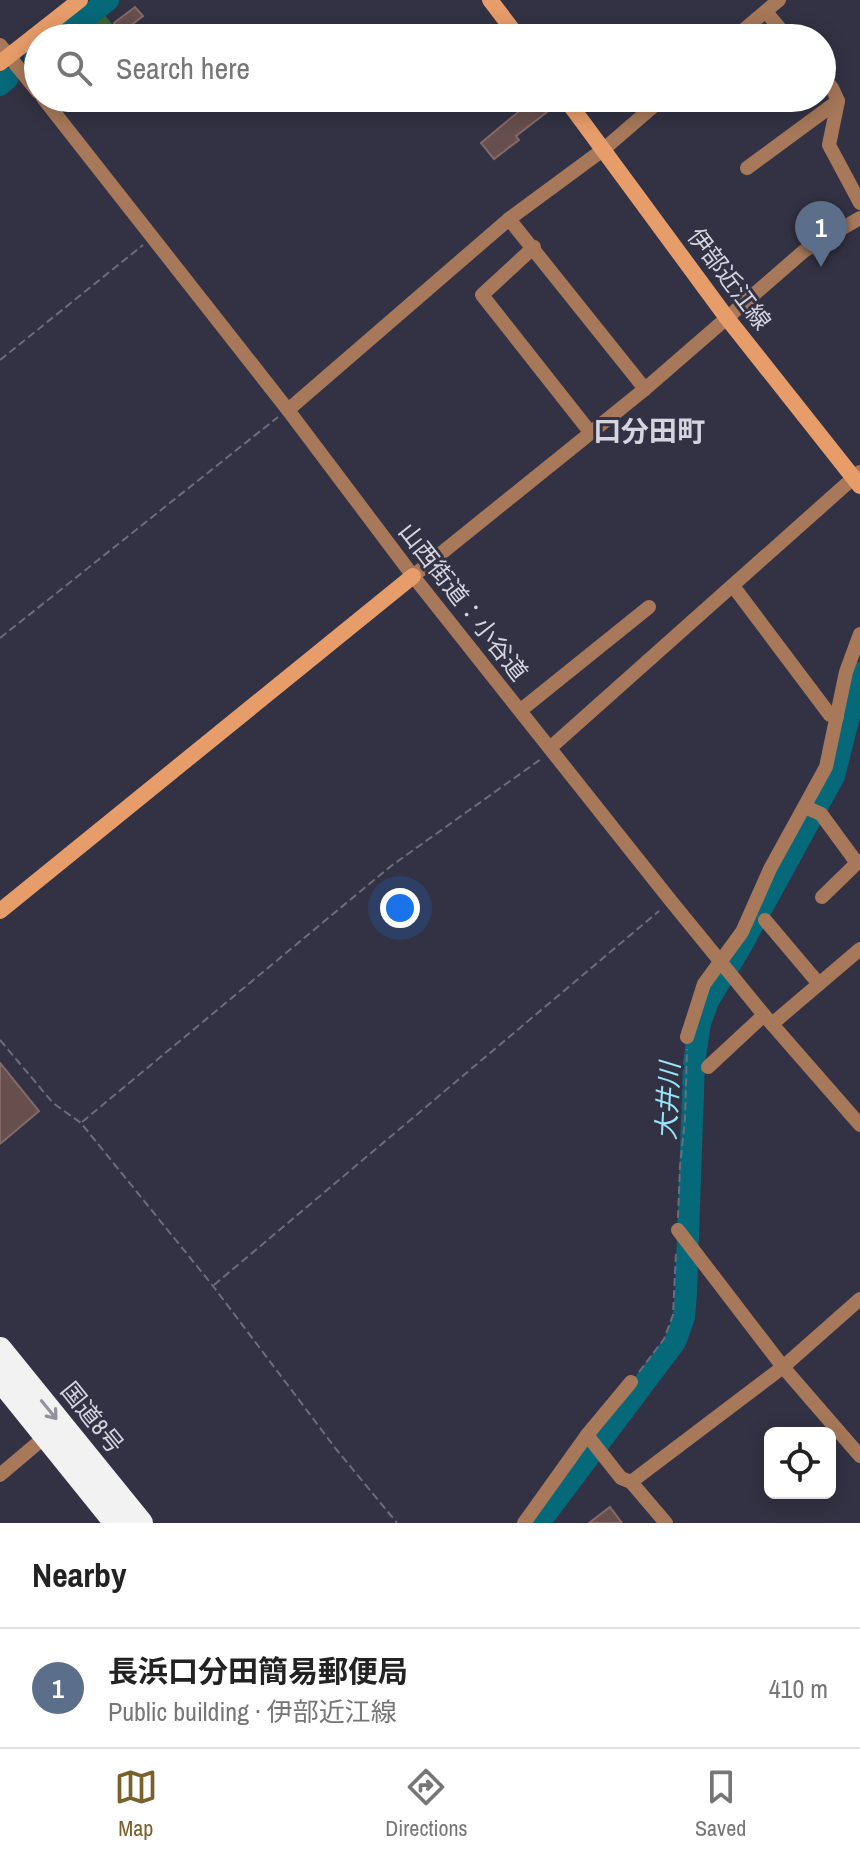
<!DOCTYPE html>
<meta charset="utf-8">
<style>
:root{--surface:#fff;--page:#f2f2f2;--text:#222;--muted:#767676;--line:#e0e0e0;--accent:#7a602b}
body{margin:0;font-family:"Archivo Narrow","Noto Sans JP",sans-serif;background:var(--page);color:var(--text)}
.controls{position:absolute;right:24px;bottom:24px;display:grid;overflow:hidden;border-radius:12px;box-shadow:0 4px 20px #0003}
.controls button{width:72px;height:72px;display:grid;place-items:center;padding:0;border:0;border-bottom:2px solid var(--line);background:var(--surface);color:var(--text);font:40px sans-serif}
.you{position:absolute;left:400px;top:908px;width:28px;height:28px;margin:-20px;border:6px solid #fff;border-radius:50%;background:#1a73e8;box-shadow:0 0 0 12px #1a73e833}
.badge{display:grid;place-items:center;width:52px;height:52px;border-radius:50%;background:var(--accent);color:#fff;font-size:26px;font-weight:700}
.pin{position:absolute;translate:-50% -66px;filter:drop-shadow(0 2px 4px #0008)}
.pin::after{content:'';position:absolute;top:42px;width:28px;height:24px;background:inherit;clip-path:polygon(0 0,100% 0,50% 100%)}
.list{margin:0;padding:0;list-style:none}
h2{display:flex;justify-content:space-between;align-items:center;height:104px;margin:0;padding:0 32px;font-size:34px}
h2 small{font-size:26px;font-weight:400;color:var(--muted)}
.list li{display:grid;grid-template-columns:52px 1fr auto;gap:24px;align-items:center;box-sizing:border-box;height:120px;padding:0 32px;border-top:2px solid var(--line)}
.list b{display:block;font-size:30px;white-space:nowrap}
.list p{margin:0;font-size:26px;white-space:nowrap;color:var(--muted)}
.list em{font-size:26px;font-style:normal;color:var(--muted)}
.icon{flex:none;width:44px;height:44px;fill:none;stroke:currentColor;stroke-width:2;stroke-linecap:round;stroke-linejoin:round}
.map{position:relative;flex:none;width:860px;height:1523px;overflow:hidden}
.search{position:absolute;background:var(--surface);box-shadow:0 4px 20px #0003;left:24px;right:24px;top:24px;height:88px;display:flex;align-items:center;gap:20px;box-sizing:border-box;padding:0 28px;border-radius:44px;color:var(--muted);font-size:30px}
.sheet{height:224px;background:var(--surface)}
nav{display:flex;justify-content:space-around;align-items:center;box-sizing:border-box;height:112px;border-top:2px solid var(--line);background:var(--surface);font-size:22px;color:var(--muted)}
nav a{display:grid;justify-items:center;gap:4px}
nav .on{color:var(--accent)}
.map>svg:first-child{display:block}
.green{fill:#3a6438}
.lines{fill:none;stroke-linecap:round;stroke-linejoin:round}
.river{stroke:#05697a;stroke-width:22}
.building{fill:#664f4d;stroke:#836a69;stroke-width:2}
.path{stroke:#6c6c7b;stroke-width:2;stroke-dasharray:8 4;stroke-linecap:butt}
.street{stroke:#a77859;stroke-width:14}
.secondary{stroke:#e79d6a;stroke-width:16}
.highway{stroke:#f2f2f2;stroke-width:24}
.oneway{stroke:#92929b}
.labels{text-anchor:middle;stroke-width:6;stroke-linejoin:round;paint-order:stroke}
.street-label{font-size:24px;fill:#d5d5e0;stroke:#333244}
.water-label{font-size:26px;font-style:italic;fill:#97e5f7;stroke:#333244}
.quarter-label{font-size:28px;font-weight:bold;fill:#d5d5e0;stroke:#333244}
</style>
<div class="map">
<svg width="860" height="1523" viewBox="0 0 860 1523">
<rect width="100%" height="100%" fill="#333244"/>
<path class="green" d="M 104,14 L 123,38 L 73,38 Z"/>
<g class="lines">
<g class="river">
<path d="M 59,38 L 108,0"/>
<path d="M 35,57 L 38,55"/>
<path d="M 0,85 L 7,79"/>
<path d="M 539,1523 L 675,1342 L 684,1317 L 686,1293 L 694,1063 L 700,1023 L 708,1001 L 740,948 L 834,776 L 860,673"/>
</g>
</g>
<g class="building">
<path d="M 135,7 L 143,16 L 121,33 L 114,23 Z"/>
<path d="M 535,98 L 552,98 L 542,106 L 547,112 L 516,136 L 519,140 L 494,159 L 481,143 Z"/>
<path d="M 0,1063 L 39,1111 L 0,1144 Z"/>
<path d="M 610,1507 L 622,1523 L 589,1523 Z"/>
</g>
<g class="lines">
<g class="path">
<path d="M 0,360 L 143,245"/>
<path d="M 0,638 L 278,417"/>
<path d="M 0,1040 L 53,1103 L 81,1123 L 213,1286 L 336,1449 L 397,1523"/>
<path d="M 82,1122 L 391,866 L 541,759"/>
<path d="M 678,1218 L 680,1166 L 685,1120 L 687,1049"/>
<path d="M 214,1285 L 659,911"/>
<path d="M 639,1372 L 664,1339 L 673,1315 L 676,1252"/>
</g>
<g class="street">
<path d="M 766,12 L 788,38"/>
<path d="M 734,38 L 779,0"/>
<path d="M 0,45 L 38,92"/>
<path d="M 822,76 L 832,88 L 838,101 L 829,145 L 860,203"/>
<path d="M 43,98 L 288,410 L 413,576 L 671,901 L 764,1015 L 860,1125"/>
<path d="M 747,168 L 838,101"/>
<path d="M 509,219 L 645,389"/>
<path d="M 534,247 L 482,295 L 590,432"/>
<path d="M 288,410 L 509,219 L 604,149 L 663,98"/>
<path d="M 413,576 L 645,389 L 804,251 L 860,218"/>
<path d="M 733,586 L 830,715 L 837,717"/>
<path d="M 521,710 L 649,607"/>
<path d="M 550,748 L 860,472"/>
<path d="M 805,807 L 821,814 L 857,863 L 860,861"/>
<path d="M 822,897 L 857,863"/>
<path d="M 765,920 L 819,984"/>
<path d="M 772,1024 L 860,949"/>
<path d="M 687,1037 L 704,984 L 742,932 L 770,869 L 826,767 L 846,672 L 860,634"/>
<path d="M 708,1067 L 764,1015"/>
<path d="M 860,1299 L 783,1367 L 860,1456"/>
<path d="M 587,1435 L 621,1478 L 631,1482 L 666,1523"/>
<path d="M 0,1475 L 46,1436"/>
<path d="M 631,1482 L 783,1367 L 678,1230"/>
<path d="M 524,1523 L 587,1435 L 631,1382"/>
</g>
<g class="secondary">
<path d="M 490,0 L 519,38"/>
<path d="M 0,63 L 80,0"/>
<path d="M 565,98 L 727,318 L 860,486"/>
<path d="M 0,911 L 413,576"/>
</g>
<g class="highway">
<path d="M 0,1349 L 141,1523"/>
<path d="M 0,1379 L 116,1523"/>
</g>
</g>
<defs><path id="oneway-shaft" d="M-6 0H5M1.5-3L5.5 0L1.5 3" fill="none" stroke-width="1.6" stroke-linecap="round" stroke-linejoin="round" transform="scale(2)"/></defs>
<use class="oneway" href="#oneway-shaft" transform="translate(49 1410) rotate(51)"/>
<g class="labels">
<g class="street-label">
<text transform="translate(729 279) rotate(53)" y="8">伊部近江線</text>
<text transform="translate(463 602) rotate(52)" y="8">山西街道：小谷道</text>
<text transform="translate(92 1418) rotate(51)" y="8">国道8号</text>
</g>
<g class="water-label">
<text transform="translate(668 1101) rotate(-87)" y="9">大井川</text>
</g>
<g class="quarter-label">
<text x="649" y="441">口分田町</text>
</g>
</g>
</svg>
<div class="controls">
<button><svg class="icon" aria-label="locate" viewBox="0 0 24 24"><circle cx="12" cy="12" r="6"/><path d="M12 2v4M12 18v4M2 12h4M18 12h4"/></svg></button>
</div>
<div class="you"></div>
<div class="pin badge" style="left:821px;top:267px;background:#5c6f8a">1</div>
<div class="search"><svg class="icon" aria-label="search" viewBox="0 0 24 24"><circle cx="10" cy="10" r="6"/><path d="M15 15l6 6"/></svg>Search here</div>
</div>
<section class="sheet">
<h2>Nearby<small></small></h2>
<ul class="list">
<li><span class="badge" style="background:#5c6f8a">1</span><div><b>長浜口分田簡易郵便局</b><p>Public building · 伊部近江線</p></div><em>410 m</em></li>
</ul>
</section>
<nav>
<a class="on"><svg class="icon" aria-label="map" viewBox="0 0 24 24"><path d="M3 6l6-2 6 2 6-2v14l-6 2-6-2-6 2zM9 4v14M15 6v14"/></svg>Map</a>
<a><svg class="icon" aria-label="directions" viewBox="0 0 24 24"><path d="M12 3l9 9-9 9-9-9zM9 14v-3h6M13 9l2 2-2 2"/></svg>Directions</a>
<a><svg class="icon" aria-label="saved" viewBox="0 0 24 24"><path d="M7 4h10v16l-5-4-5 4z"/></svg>Saved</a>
</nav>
